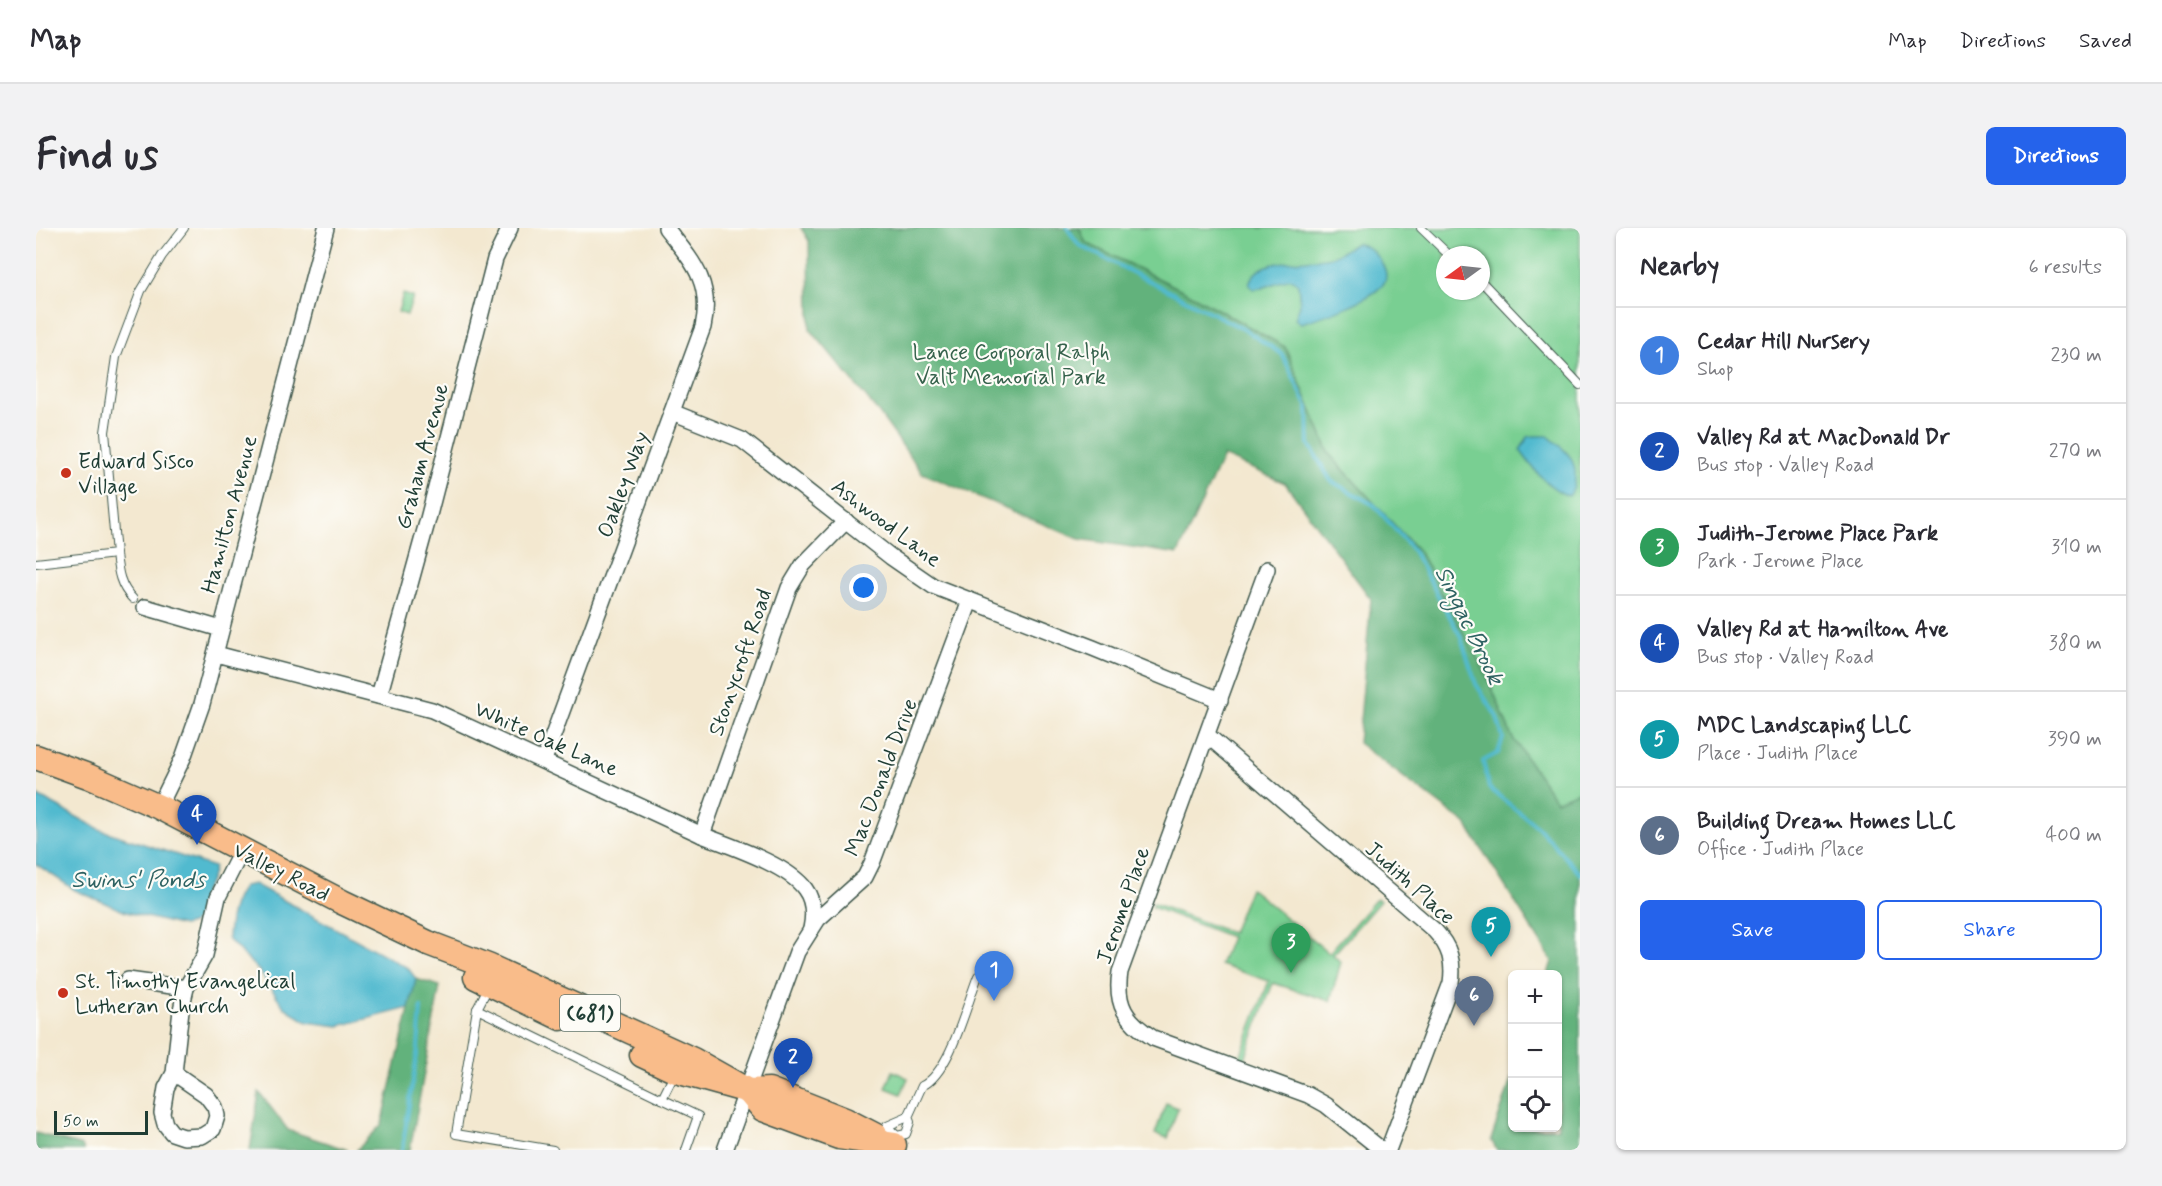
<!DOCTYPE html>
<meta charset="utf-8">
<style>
:root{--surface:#fff;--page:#f2f2f3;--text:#2b2b33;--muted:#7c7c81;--line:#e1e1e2;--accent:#2563eb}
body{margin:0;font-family:Mynerve,sans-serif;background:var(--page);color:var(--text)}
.controls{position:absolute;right:18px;bottom:18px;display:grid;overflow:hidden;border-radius:9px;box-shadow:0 2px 4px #0004}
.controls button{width:54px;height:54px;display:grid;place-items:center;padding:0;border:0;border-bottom:2px solid var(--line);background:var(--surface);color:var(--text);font:30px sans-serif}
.compass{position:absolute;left:1400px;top:18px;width:54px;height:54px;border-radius:50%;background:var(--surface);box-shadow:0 2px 4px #0004;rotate:255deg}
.scale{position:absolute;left:18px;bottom:15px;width:94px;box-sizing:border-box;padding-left:6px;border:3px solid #1f3d34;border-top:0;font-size:16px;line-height:21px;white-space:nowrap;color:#1f3d34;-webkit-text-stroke:4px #fdfcf7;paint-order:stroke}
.you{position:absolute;left:828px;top:360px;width:21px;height:21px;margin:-15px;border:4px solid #fff;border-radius:50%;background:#1a73e8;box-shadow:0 0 0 9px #1a73e833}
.badge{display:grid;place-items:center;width:39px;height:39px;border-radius:50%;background:var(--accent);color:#fff;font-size:20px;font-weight:700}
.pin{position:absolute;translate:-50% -50px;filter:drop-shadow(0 2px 3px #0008)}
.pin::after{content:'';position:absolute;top:32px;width:21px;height:18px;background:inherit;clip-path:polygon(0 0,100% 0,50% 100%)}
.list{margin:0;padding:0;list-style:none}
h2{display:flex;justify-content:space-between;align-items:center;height:78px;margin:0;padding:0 24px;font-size:26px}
h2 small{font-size:20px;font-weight:400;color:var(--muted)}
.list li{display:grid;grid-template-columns:39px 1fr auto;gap:18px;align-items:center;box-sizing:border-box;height:96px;padding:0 24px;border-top:2px solid var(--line)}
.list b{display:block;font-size:22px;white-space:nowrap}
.list p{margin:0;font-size:20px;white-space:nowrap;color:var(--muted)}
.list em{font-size:20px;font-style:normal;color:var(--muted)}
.actions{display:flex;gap:12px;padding:18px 24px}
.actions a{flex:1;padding:14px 0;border:2px solid var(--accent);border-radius:9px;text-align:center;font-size:21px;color:var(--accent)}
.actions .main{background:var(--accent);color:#fff}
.icon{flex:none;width:33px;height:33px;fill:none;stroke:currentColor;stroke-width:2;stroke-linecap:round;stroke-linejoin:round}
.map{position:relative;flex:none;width:1544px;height:922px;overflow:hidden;border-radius:9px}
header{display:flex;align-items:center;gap:36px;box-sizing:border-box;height:84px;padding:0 30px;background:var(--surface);border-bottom:2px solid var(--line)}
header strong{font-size:28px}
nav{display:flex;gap:33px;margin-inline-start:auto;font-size:21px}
.intro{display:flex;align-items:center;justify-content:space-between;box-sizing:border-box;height:144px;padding:0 36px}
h1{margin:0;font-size:42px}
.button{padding:15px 27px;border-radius:9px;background:var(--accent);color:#fff;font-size:21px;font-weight:700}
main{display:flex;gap:36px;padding:0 36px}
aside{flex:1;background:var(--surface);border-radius:9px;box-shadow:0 2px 4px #0004}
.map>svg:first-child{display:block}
.green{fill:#79cf92;stroke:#4c8663;stroke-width:1.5;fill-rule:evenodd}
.forest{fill:#62b27c;stroke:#407858;stroke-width:1.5}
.water{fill:#51bacf;stroke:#387c82;stroke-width:1.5}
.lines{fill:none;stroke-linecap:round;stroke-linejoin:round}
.stream{stroke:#51bacf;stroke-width:4}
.lane-casing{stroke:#3f574b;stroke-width:10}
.street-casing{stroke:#3f574b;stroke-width:18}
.primary-casing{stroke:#3f574b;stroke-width:27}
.lane{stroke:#fff;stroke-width:8}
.street{stroke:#fff;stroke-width:15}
.primary{stroke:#f9bc8a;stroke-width:24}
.poi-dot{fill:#c8321e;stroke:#fdfcf7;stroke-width:2}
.labels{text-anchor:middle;stroke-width:4.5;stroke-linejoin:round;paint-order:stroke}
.shield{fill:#fdfcf7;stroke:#62766e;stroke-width:1.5}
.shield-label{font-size:21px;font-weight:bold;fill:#1f3d34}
.park-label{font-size:22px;fill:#36624c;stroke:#fdfcf7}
.street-label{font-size:22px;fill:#1f3d34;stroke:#fdfcf7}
.poi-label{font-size:22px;fill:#1f3d34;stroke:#fdfcf7;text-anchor:start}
.water-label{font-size:24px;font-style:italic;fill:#2e6262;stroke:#fdfcf7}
</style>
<header>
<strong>Map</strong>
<nav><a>Map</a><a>Directions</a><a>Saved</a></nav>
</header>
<div class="intro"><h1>Find us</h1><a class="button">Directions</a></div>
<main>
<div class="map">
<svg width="1544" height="922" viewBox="0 0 1544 922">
<rect width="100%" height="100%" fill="#fdfcf7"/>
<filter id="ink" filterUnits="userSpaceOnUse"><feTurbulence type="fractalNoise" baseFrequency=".0167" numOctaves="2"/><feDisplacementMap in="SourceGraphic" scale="12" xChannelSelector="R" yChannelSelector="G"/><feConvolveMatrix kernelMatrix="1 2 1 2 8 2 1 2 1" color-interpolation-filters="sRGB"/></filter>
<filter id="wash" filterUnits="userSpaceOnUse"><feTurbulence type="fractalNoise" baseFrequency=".008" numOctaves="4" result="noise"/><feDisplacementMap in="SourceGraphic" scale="24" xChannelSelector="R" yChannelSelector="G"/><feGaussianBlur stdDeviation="1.35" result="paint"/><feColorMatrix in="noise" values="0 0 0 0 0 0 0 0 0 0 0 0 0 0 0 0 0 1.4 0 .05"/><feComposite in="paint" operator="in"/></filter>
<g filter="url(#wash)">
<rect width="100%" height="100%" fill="#f3e8d0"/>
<g class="green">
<path d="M 1043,0 L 1544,0 L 1544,563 L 1520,574 L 1476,509 L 1451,448 L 1384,325 L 1294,227 L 1249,119 L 1154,66 L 1050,15 ZM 1409,27 L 1445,27 L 1445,63 L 1409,63 Z"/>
<path d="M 367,66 L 377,69 L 371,87 L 362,84 Z"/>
<path d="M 1214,660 L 1293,725 L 1341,670 L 1344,673 L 1297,727 L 1305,734 L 1294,773 L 1237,755 L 1207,836 L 1202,834 L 1233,753 L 1184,737 L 1195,709 L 1116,679 L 1117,675 L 1196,705 Z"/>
<path d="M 857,843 L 872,850 L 865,866 L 850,860 Z"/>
<path d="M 1130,875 L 1142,880 L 1132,910 L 1119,906 Z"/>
</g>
<g class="forest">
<path d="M 765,0 L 1043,0 L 1050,15 L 1154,66 L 1249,119 L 1294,227 L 1384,325 L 1451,448 L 1476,509 L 1520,573 L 1544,563 L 1544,922 L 1461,922 L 1455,912 L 1476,849 L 1476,900 L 1522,900 L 1522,746 L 1512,746 L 1516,733 L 1430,596 L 1322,515 L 1335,371 L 1249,255 L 1187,228 L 1142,326 L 1043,311 L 886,245 L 843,185 L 774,101 L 773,13 Z"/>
<path d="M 380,751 L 404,758 L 374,922 L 321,922 L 346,896 Z"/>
<path d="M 223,864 L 252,902 L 312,922 L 214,922 Z"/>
<path d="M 0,905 L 46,918 L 48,922 L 0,922 Z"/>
</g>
<g class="water">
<path d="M 1320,15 C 1332,18 1338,23 1345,34 C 1349,40 1352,48 1348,55 C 1337,72 1285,89 1265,95 L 1259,91 L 1264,77 L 1262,56 L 1254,50 L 1226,60 L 1217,61 L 1213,56 C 1221,27 1273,35 1295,29 C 1304,26 1313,19 1320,15 Z"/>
<path d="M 1499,208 L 1512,208 C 1527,220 1541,230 1539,250 C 1538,258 1538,262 1533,268 C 1512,261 1496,239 1484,222 L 1492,209 Z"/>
<path d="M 0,567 L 65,602 L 178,639 L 175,651 L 168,663 L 163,690 L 155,696 L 147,698 L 90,684 L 39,662 L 0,636 Z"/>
<path d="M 218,656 L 372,740 L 380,751 L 373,780 L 303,798 L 271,794 L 248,779 L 224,744 L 192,711 C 193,691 196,674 208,658 Z"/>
</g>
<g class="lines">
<g class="stream">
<path d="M 1031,0 L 1043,17 L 1209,102 L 1246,126 L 1272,180 L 1273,216 L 1295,253 L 1338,277 L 1376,321 L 1424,407 L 1440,456 L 1461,489 L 1467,510 L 1462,525 L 1447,533 L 1453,560 L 1502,599 L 1544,646"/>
<path d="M 366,922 L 382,820 L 385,779"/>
</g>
</g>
</g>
<g filter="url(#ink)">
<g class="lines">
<g class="lane-casing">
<g id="lane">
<path d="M 1385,0 L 1413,27"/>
<path d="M 1445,53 L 1544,157"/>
<path d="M 80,326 C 82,344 84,358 97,371"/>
<path d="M 0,335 L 80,326 L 69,204 L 80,129 L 105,63 L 126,28 L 148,0"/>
<path d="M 453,758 L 441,781 L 420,906 L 517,922"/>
<path d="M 441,781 L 626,871"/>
<path d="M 638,847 L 626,871 L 662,888 L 650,922"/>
<path d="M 872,889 L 886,858 C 914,845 930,778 942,748"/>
<path d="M 872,889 L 874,894 L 870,906 L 861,908 L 851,898 Z"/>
</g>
</g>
<g class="street-casing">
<g id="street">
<path d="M 636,184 L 706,212 L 855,329 L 897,358 L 1057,420 L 1184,472"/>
<path d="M 1231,341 L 1084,744 C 1079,777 1090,793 1117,810 L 1272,867 L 1290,877 L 1346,922"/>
<path d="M 109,379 L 185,401"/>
<path d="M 180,426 L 396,482 L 666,607 C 694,618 752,637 769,661 C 778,673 778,687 775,701"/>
<path d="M 343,468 L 392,291 L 459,31 L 474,0"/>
<path d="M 1171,507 L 1399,703 C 1414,719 1418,734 1415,755 L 1352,922"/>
<path d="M 508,532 L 667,99 C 677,54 656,33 630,0"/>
<path d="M 123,579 L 147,530 L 166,476 L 290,0"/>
<path d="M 666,607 L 753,360 L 767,337 L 810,293"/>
<path d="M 92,752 L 150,760"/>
<path d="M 138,845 L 170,867 L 179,879 L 181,888 L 177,901 L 166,908 L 148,909 L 136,905 L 129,896 L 126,885 L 130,860 L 138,845 L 145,782 L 150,760 L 169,727 L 182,669 L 206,622"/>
<path d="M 689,922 L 761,724 L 782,691 L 829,649 L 836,635 L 934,373"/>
</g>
</g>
<g class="primary-casing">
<g id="primary">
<path d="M 0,529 L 52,548 L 123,579 L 306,674 L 392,715 L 452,738 L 657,832 L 712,863 L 727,881 L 803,909 L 858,917"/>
<path d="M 440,749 L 525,790"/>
<path d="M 606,827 L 640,843 L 712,863 L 733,862 L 809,892 L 840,908"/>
</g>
</g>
<use href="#lane" class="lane"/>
<use href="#street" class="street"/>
<use href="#primary" class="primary"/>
</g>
</g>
<g class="poi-dot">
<circle cx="30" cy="245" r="6"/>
<circle cx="27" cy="765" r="6"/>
</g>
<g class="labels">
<rect class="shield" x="524" y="767" width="60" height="36" rx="4.5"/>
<g class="shield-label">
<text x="554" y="792">(681)</text>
</g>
<g class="park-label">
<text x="975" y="131">Lance Corporal Ralph<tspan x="975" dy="25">Valt Memorial Park</tspan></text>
</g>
<g class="street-label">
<text transform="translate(385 228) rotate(-75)" y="8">Graham Avenue</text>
<text transform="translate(586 256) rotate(-70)" y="8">Oakley Way</text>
<text transform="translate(192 286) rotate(-75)" y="8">Hamilton Avenue</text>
<text transform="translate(851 294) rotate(37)" y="8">Ashwood Lane</text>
<text transform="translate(703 434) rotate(-71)" y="8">Stonycroft Road</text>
<text transform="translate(511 510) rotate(24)" y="8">White Oak Lane</text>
<text transform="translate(844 549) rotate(-69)" y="8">Mac Donald Drive</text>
<text transform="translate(246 643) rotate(27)" y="8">Valley Road</text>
<text transform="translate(1375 654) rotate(42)" y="8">Judith Place</text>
<text transform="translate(1086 677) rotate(-71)" y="8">Jerome Place</text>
</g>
<g class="poi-label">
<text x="42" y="240">Edward Sisco<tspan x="42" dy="25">Village</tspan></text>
<text x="39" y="760">St. Timothy Evangelical<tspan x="39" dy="25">Lutheran Church</tspan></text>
</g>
<g class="water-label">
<text transform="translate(1434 397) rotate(64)" y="8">Singac Brook</text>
<text x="102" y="659">Swins' Ponds</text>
</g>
</g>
</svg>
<div class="controls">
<button>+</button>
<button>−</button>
<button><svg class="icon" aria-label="locate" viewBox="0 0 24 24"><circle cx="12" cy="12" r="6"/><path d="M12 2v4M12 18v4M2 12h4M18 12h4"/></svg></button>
</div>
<svg class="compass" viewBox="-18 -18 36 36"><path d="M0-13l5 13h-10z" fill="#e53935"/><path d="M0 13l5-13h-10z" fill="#7c7c81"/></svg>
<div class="scale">50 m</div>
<div class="you"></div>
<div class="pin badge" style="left:958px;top:773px;background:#3f7fe0">1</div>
<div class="pin badge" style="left:757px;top:860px;background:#1a4fb4">2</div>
<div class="pin badge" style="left:1255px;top:745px;background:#2e9e5b">3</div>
<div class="pin badge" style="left:161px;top:617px;background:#1a4fb4">4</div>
<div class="pin badge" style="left:1455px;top:729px;background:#0f9aa8">5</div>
<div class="pin badge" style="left:1438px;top:798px;background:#5c6f8a">6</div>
</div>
<aside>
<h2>Nearby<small>6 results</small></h2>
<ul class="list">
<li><span class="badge" style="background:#3f7fe0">1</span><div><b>Cedar Hill Nursery</b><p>Shop</p></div><em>230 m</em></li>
<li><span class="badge" style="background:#1a4fb4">2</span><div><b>Valley Rd at MacDonald Dr</b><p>Bus stop · Valley Road</p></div><em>270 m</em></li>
<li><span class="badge" style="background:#2e9e5b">3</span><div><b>Judith-Jerome Place Park</b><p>Park · Jerome Place</p></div><em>310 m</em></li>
<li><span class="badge" style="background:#1a4fb4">4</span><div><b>Valley Rd at Hamilton Ave</b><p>Bus stop · Valley Road</p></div><em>380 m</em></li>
<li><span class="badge" style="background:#0f9aa8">5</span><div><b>MDC Landscaping LLC</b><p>Place · Judith Place</p></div><em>390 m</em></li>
<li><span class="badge" style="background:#5c6f8a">6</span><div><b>Building Dream Homes LLC</b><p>Office · Judith Place</p></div><em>400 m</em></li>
</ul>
<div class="actions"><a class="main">Save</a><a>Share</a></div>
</aside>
</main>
